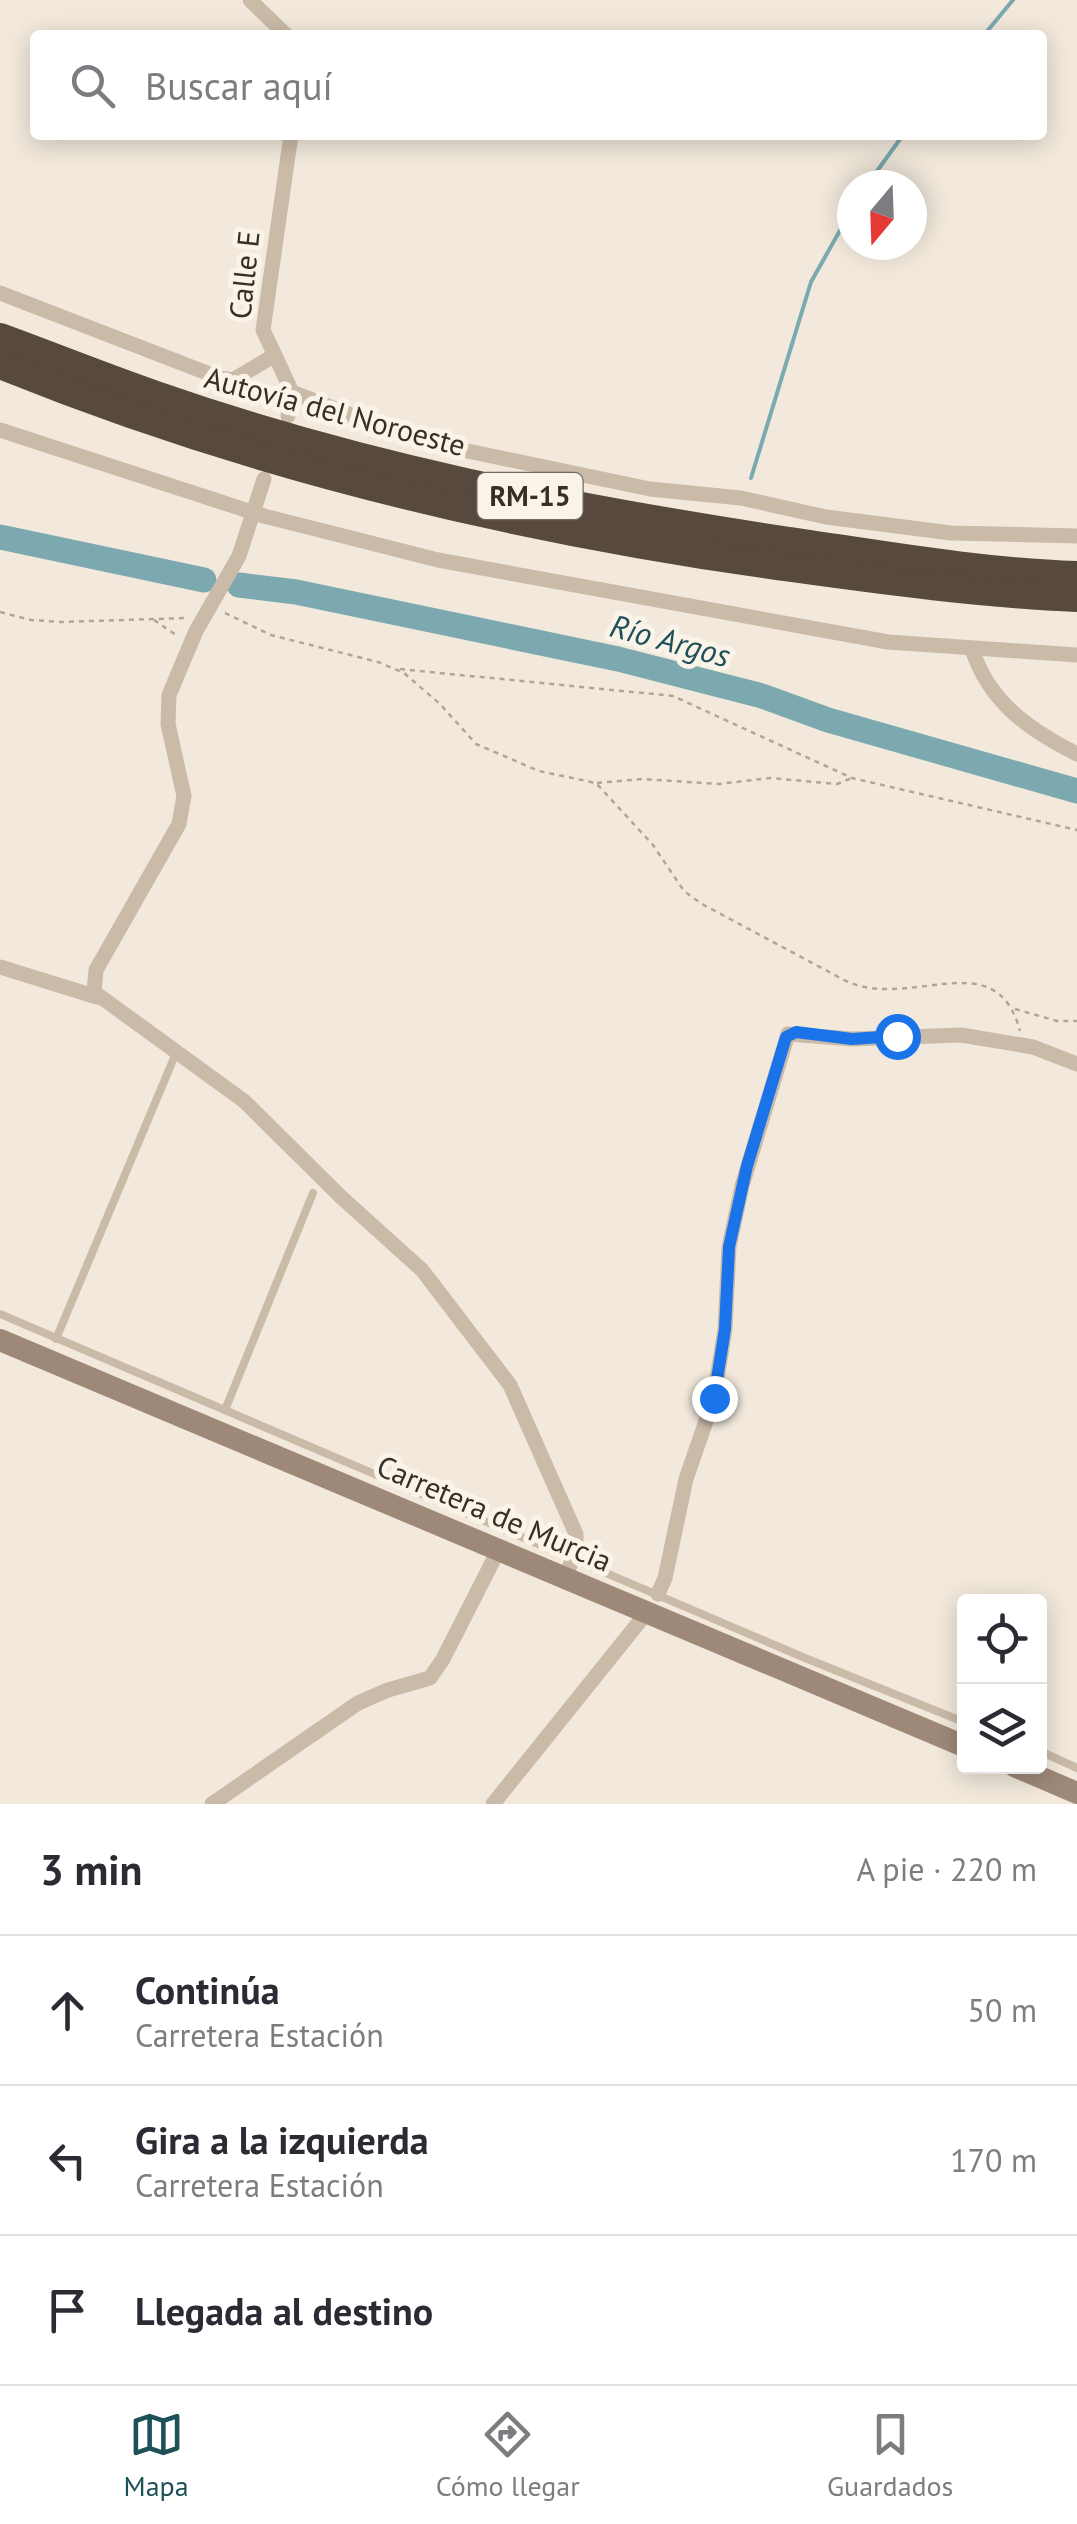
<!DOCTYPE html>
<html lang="es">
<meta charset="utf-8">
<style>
:root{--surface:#fff;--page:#f7f7f7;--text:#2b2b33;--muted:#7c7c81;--line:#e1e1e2;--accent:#1e5058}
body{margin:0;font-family:"PT Sans",sans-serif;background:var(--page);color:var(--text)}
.controls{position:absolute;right:30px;bottom:30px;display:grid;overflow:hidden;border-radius:10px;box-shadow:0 5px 25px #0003}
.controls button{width:90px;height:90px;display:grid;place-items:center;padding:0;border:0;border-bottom:2px solid var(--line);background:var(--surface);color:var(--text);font:50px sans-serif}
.compass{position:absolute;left:837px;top:170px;width:90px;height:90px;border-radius:50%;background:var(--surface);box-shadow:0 5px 25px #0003;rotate:199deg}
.stop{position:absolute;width:30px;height:30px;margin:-22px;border:8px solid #1a73e8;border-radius:50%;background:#fff}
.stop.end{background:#1a73e8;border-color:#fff;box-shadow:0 2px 10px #0008}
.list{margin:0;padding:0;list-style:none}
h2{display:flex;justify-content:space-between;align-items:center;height:130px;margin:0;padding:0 40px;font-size:42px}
h2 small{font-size:32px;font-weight:400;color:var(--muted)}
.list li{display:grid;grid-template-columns:65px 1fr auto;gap:30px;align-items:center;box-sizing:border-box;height:150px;padding:0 40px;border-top:2px solid var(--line)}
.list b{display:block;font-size:38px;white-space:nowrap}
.list p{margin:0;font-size:32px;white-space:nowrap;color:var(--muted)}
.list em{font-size:32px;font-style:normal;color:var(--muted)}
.icon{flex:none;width:55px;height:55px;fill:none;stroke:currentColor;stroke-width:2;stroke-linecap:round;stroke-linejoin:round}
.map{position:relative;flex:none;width:1077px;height:1804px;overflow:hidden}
.search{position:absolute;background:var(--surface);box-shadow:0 5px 25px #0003;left:30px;right:30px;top:30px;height:110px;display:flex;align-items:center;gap:25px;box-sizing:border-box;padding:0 35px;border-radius:10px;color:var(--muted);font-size:38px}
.sheet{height:580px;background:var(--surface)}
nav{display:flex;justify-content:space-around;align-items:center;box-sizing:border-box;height:140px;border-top:2px solid var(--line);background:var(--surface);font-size:28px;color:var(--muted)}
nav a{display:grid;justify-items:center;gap:5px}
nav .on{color:var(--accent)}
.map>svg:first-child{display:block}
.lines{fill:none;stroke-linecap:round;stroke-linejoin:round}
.stream{stroke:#7ba9af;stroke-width:4}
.river{stroke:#7ba9af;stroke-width:25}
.path{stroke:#b6a492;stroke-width:2.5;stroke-dasharray:5 5;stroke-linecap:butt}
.lane{stroke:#cabaa8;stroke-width:8}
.street{stroke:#cabaa8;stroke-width:15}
.secondary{stroke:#9e8979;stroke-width:22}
.highway{stroke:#58493f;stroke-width:28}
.route{stroke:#1a73e8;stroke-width:12}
.labels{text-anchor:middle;stroke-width:10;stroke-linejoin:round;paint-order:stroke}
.shield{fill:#f9f3e8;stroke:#716962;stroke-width:2.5}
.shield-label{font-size:28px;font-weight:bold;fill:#372e28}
.street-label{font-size:30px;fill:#372e28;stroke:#f9f3e8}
.water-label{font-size:32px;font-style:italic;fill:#1e5058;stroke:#f9f3e8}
</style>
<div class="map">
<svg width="1077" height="1804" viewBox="0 0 1077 1804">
<rect width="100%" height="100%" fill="#f2e9dc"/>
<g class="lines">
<g class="stream">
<path d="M 984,35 L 1013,0"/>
<path d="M 867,185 L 903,135"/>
<path d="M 751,478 L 811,282 L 852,209"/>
</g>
<g class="river">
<path d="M 0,537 L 204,580"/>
<path d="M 239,585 L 296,592 L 618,659 L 762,696 L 828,720 L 1077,791"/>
</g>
<g class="path">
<path d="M 0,612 L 31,620 L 61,622 L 187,618"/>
<path d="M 225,613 L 271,635 L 378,662 L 404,673 L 440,704 L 476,744 L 539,771 L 596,783 L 653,845 L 684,891 L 702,904 L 846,981 C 912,1011 996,941 1020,1031"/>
<path d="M 154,620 L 176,635"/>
<path d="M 400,669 L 673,696 L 852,778 L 1077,830"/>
<path d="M 597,783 L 642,779 L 719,784 L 770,778 L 837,784 L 852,778"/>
<path d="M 1015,1009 L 1057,1021 L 1077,1021"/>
</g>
<g class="lane">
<path d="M 0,1314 L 805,1658 L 964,1722"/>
<path d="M 56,1339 L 176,1053"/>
<path d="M 225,1410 L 313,1193"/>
<path d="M 1040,1751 L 1077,1768"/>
</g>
<g class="street">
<path d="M 250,0 L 286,35"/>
<path d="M 0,293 L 220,378 L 233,380 L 275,355"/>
<path d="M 292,392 L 351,415 L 458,449 L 650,489 L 741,498 L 826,517 L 951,533 L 1077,536"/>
<path d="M 288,416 L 292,392 L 263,330 L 291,135"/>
<path d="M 0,430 L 264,516 L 438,560 L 888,642 L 1077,655"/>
<path d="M 264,479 L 239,556 L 196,631 L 169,695 L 168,724 L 184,796 L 179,824 L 96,970 L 94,992 L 244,1101 L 341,1197 L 422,1270 L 510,1385 L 576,1534 L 576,1550 L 566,1576"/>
<path d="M 972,649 C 989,702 1029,730 1077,754"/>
<path d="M 0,967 L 97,997"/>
<path d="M 658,1594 L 665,1578 L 686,1479 L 714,1398 L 725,1329 L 729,1247 L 742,1186 L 788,1034 L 852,1039 L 961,1035 L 1033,1047 L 1077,1064"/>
<path d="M 212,1804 L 358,1703 L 388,1690 L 430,1678 L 443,1659 L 499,1549"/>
<path d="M 493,1804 L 648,1611"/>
</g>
<g class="secondary">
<path d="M 0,1340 L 964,1746"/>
<path d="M 1014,1766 L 1077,1793"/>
</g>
<g class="highway">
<path d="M 0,337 C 52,356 104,377 156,395 C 359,466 571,508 783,540 C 880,554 979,572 1077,575"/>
<path d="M 0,365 C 253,468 520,531 791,568 C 885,581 982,594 1077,598"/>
</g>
</g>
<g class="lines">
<path class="route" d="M 714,1398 L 725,1329 L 729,1247 L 747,1166 L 786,1037 L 796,1032 L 852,1039 L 897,1036"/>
</g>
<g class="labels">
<rect class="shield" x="477.5" y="473" width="105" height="46" rx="8"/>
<g class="shield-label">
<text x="530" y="506">RM-15</text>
</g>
<g class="street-label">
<text transform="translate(245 275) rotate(-84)" y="10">Calle E</text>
<text transform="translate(335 412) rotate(15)" y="10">Autovía del Noroeste</text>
<text transform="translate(494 1514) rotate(23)" y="10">Carretera de Murcia</text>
</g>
<g class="water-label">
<text transform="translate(670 641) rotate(15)" y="11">Río Argos</text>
</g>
</g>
</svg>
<div class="controls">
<button><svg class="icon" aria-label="locate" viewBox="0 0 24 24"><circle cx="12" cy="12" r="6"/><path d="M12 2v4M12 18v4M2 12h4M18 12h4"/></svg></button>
<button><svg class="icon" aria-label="layers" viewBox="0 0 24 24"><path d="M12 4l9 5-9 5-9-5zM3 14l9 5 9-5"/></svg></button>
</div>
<svg class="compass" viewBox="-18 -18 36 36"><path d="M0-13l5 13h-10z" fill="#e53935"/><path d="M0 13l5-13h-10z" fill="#7c7c81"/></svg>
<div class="stop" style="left:897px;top:1036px"></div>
<div class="stop end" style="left:714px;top:1398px"></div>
<div class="search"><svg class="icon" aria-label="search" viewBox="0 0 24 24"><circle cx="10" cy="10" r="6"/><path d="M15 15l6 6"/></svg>Buscar aquí</div>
</div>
<section class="sheet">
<h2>3 min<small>A pie · 220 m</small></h2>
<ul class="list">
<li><svg class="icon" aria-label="ahead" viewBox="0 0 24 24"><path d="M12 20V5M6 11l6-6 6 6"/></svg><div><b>Continúa</b><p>Carretera Estación</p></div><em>50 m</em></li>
<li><svg class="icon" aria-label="left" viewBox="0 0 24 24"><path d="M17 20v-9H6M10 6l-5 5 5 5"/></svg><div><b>Gira a la izquierda</b><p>Carretera Estación</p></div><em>170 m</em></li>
<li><svg class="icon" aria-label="arrive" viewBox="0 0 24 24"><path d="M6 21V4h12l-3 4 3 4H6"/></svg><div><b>Llegada al destino</b></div></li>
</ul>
</section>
<nav>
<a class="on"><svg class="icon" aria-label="map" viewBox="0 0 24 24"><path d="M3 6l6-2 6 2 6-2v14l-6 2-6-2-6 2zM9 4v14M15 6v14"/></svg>Mapa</a>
<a><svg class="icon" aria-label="directions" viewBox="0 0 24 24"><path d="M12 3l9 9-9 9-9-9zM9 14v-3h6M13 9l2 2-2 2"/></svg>Cómo llegar</a>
<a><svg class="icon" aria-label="saved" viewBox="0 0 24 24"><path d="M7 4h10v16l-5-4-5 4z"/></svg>Guardados</a>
</nav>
